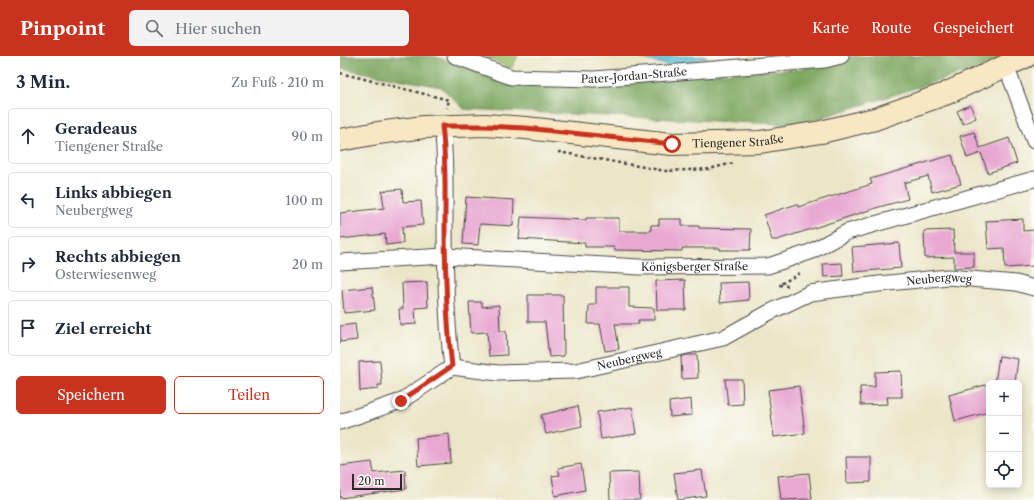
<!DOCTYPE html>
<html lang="de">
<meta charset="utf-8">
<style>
:root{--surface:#fff;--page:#f2f2f3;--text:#1f2937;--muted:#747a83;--line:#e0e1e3;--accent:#c8321e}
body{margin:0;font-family:"Libre Caslon Text",serif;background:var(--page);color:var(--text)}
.controls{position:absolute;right:12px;bottom:12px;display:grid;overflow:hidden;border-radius:6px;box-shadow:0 2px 10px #0003}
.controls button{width:36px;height:36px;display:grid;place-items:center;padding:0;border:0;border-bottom:1px solid var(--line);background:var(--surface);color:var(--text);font:20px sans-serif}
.scale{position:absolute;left:12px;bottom:10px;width:50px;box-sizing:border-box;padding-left:4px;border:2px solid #2b2b2b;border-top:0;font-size:11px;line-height:14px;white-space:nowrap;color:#2b2b2b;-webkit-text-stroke:3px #fdfcf7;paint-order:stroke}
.stop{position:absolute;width:12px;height:12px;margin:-9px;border:3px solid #c8321e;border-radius:50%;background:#fff}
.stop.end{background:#c8321e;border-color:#fff;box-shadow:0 1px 4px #0008}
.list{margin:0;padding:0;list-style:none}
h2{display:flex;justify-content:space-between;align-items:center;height:52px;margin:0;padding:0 16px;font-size:17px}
h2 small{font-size:13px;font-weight:400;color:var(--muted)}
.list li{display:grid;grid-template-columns:26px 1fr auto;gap:12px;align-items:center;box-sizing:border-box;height:56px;margin:0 8px 8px;padding:0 8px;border:1px solid var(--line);border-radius:6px}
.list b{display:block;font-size:15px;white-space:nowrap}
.list p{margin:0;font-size:13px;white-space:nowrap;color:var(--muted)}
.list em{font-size:13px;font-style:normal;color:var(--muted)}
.actions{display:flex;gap:8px;padding:12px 16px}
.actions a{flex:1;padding:9px 0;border:1px solid var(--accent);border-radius:6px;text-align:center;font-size:14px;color:var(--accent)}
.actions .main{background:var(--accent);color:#fff}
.icon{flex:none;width:22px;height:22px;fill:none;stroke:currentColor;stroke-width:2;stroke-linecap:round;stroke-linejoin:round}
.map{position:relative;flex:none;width:694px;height:444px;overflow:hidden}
header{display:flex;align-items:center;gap:24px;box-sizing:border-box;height:56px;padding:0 20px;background:var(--accent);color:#fff}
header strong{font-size:19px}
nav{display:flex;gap:22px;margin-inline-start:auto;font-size:14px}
.search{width:280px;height:36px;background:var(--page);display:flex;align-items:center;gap:10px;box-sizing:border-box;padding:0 14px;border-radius:6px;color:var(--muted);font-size:15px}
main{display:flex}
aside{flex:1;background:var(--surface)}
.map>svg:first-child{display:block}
.green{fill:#9bc06a;stroke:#63764a}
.forest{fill:#7ca65e;stroke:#546844}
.water{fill:#58bfd5;stroke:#427580}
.building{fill:#e8a8d2}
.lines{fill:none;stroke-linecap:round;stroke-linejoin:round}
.minor-casing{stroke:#484743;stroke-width:17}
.secondary-casing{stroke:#484743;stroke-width:24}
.path{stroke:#484743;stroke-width:2.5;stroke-dasharray:3 3;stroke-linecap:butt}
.minor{stroke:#fff;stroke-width:15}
.secondary{stroke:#f9e7c3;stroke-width:22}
.route{stroke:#c8321e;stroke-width:5}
.labels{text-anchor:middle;stroke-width:3.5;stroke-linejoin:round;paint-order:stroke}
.street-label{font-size:11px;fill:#2b2b2b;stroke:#fdfcf7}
</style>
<header>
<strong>Pinpoint</strong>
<div class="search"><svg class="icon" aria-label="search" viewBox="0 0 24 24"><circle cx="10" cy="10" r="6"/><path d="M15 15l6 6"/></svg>Hier suchen</div>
<nav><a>Karte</a><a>Route</a><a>Gespeichert</a></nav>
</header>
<main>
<aside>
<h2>3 Min.<small>Zu Fuß · 210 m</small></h2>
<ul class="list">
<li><svg class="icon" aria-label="ahead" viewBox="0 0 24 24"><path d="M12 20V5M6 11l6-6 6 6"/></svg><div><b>Geradeaus</b><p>Tiengener Straße</p></div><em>90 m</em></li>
<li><svg class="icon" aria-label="left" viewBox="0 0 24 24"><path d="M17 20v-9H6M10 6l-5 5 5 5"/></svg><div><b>Links abbiegen</b><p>Neubergweg</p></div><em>100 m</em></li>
<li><svg class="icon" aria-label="right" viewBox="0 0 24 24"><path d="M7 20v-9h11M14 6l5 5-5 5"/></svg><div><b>Rechts abbiegen</b><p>Osterwiesenweg</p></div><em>20 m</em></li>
<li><svg class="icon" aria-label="arrive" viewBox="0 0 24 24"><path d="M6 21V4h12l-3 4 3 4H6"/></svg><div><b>Ziel erreicht</b></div></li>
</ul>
<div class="actions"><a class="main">Speichern</a><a>Teilen</a></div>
</aside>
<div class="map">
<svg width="694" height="444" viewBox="0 0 694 444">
<rect width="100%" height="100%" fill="#fdfcf7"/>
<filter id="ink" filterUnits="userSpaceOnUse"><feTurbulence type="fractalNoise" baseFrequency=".025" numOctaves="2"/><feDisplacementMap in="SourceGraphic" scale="8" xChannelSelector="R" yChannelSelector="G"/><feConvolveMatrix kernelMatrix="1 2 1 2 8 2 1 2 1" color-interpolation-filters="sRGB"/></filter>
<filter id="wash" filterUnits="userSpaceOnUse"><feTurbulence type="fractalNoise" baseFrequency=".012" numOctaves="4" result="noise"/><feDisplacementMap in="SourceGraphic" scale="16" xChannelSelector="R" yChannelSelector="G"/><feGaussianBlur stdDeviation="0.9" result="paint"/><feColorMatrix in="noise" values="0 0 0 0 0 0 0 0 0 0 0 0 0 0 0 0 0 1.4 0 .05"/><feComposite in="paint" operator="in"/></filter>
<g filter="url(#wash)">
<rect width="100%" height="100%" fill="#ece6c9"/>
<path class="green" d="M 145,0 L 178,0 L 171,13 Z"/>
<path class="forest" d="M 0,0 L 94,0 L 170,27 L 462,13 L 515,0 L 677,0 L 458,69 L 124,53 L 101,31 L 0,12 Z"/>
<path class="water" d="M 300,0 L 367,0 L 367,1 L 334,11 L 300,2 Z"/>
<g id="blocks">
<g class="building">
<path d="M 630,49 L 636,62 L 623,68 L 617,55 Z"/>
<path d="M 634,76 L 640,92 L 669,82 L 677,107 L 648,117 L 641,97 L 627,102 L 620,80 Z"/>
<path d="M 612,99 L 621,128 L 592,136 L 588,120 L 564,127 L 568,143 L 539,151 L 437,184 L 432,184 L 424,159 L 457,148 L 458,151 L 532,128 L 530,123 Z"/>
<path d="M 62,133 L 63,146 L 81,145 L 83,169 L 62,171 L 63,187 L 46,189 L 45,178 L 0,183 L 0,157 L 44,152 L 42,135 Z"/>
<path d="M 126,141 L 174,144 L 173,170 L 140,168 L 138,189 L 123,188 Z"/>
<path d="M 181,161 L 246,164 L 246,162 L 279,162 L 279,175 L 311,175 L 311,169 L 319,169 L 319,163 L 342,163 L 342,170 L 359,170 L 359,172 L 411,173 L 410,194 L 380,194 L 380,192 L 342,192 L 342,195 L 274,194 L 274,191 L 245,191 L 245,187 L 179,183 Z"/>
<path d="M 683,163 L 683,175 L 694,174 L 694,210 L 665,212 L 664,192 L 648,193 L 646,165 Z"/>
<path d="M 613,174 L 614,196 L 634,196 L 634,211 L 614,212 L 614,201 L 585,202 L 584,175 Z"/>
<path d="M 559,187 L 561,212 L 514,216 L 512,191 Z"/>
<path d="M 502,207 L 503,220 L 484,221 L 483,208 Z"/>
<path d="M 345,224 L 346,254 L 317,254 L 316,225 Z"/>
<path d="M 87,226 L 88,251 L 75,252 L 76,268 L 60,269 L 59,253 L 63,253 L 62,227 Z"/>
<path d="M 408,226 L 409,244 L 380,247 L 379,227 Z"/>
<path d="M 32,231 L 35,254 L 4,257 L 2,234 Z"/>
<path d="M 256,231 L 289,231 L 289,251 L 314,252 L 314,264 L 298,264 L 299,268 L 275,268 L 279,293 L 265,295 L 260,268 L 248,268 L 249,249 L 256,249 Z"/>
<path d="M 188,239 L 223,239 L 224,300 L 209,301 L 205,266 L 188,266 Z"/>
<path d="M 129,246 L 142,246 L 142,251 L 159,249 L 160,275 L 166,275 L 167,299 L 149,300 L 147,276 L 131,277 Z"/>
<path d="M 15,268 L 17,284 L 0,286 L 0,270 Z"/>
<path d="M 346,299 L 357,299 L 358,322 L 342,323 L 341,301 Z"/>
<path d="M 659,300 L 678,303 L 675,327 L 655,327 Z"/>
<path d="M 40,305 L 42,329 L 38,329 L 38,333 L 20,335 L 19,306 Z"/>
<path d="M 561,315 L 562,341 L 547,341 L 548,348 L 521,349 L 520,331 L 535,331 L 535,316 Z"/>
<path d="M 385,323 L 402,323 L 403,348 L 388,349 Z"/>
<path d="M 649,328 L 649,356 L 615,365 L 609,339 Z"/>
<path d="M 459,330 L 465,377 L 434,381 L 428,334 Z"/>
<path d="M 351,343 L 352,359 L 330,361 L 329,346 Z"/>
<path d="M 238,350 L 242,370 L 206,378 L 201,359 Z"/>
<path d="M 292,351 L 296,378 L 261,383 L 257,356 Z"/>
<path d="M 109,378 L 111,407 L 78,410 L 76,382 Z"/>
<path d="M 506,401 L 531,401 L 531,426 L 507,427 Z"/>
<path d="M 32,406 L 34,417 L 65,414 L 66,433 L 0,442 L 0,410 Z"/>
<path d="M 241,408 L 245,434 L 215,440 L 212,420 L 220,419 L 218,412 Z"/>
<path d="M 362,414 L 366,440 L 338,444 L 334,417 Z"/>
<path d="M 299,416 L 300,444 L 270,444 L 269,417 Z"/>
<path d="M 469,417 L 472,443 L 441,444 L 438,420 Z"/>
</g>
</g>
</g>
<g filter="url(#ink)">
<use href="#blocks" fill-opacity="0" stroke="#484743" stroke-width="1"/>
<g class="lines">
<g class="minor-casing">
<g id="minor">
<path id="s1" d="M 115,0 L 171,21 L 254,23 L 485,4 L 501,0"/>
<path d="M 666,10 L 694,85"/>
<path d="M 102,70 C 106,101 105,133 105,164 C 105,213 106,262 112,311"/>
<path id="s2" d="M 0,206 L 105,200 L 300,211 L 428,210 L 470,196 L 507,176 L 694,123"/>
<path id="s3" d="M 112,311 L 158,317 L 236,315 L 383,282 L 428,257 L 470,237 L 539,228 L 608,221 L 676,227 L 694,232"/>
<path d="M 0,366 L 61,345 L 112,311"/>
</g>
</g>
<g class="secondary-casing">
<g id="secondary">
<path id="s4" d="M 0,84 L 38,77 L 84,71 L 145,69 L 186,72 L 332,88 L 420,86 L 481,76 L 535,63 L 605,38 L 687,0"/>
</g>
</g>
<g class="path">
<path d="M 0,17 L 109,44 L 107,52"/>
<path d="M 218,96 L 326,115 L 369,113 L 393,107"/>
<path d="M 448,230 L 439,229 L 460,217"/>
</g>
<use href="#minor" class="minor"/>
<use href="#secondary" class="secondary"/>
</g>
</g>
<g class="lines" filter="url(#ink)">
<path class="route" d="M 61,345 L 112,310 C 106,261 105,211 105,161 C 105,131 106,100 102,70 L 144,70 L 186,72 L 332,88"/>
</g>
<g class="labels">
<g class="street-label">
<text dy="4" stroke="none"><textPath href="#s1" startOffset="183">Pater-Jordan-Straße</textPath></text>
<text dy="4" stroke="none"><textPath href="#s4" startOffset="400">Tiengener Straße</textPath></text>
<text dy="4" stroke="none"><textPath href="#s2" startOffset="355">Königsberger Straße</textPath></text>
<text dy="4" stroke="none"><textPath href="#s3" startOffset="503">Neubergweg</textPath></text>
<text dy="4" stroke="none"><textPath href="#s3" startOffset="179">Neubergweg</textPath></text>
</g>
</g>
</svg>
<div class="controls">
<button>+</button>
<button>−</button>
<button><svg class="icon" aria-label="locate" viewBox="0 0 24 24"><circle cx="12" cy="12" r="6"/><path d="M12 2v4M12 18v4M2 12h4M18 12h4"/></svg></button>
</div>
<div class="scale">20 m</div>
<div class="stop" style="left:332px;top:88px"></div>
<div class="stop end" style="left:61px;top:345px"></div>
</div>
</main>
